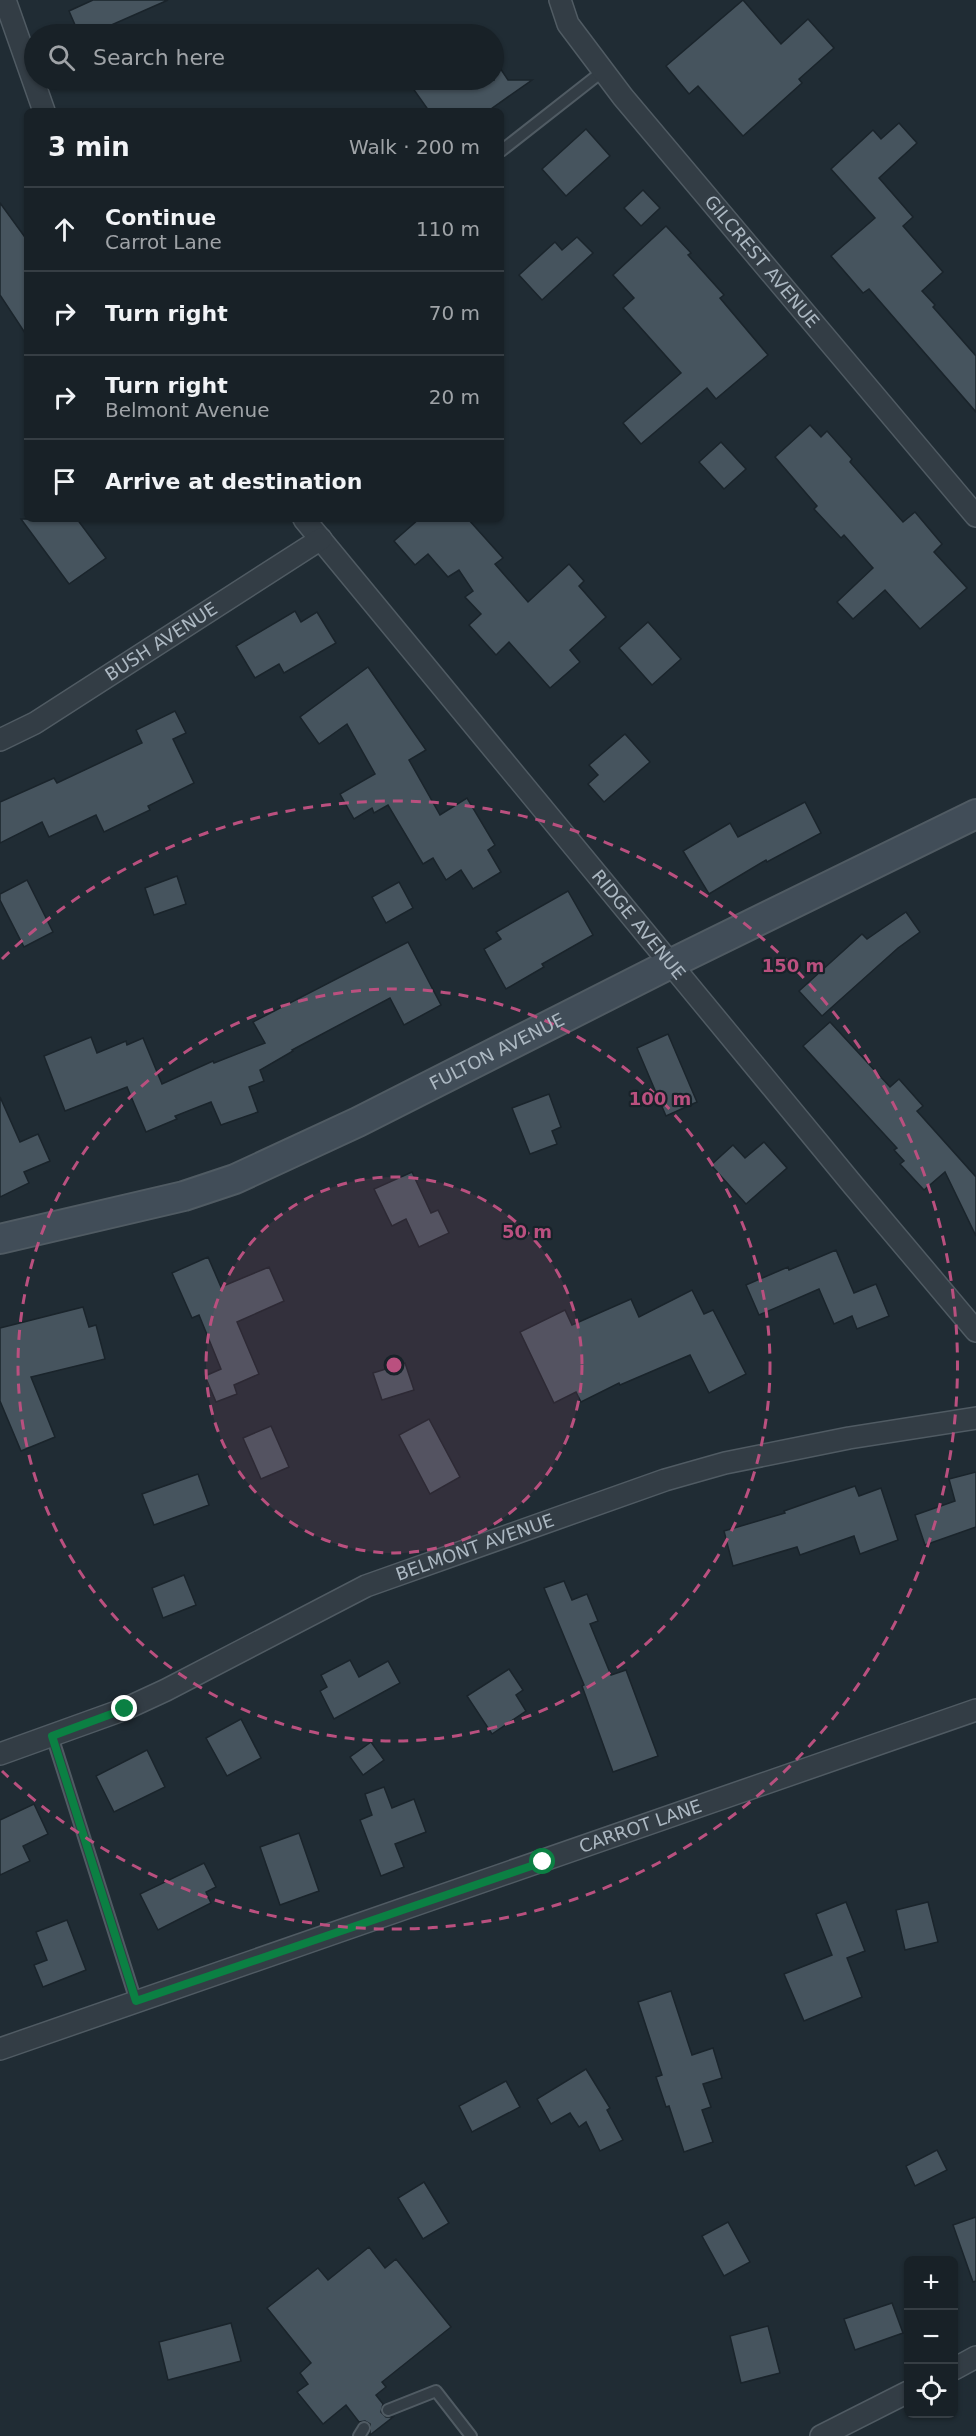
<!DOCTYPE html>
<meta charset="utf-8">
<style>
:root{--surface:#182127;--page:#252e33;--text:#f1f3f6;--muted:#9fa3a7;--line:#363e44}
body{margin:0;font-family:"DejaVu Sans",sans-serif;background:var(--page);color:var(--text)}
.controls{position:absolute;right:18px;bottom:18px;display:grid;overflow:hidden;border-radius:9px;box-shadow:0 2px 4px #0004}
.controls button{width:54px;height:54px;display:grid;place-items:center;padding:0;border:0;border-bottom:2px solid var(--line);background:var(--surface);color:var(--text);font:30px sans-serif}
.stop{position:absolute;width:18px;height:18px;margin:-14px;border:4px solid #0b8043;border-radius:50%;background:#fff}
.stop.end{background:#0b8043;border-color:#fff;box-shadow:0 2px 6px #0008}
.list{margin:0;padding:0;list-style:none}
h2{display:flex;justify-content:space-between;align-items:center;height:78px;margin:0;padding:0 24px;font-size:26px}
h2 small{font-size:20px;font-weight:400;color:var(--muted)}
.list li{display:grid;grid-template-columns:39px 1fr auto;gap:18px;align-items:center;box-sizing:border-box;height:84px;padding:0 24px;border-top:2px solid var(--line)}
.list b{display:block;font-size:22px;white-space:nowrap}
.list p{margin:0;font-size:20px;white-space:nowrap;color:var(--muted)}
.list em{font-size:20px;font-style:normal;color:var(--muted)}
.icon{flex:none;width:33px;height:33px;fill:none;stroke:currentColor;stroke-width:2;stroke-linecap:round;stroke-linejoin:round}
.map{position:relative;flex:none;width:976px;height:2436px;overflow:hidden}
.search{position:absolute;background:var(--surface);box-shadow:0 2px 4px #0004;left:24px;top:24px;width:480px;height:66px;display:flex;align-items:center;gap:15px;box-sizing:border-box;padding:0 21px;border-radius:33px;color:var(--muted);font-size:22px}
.panel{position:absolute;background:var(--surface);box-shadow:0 2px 4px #0004;left:24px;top:108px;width:480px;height:414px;border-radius:9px}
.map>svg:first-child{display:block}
.building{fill:#46545e;stroke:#1a242b;stroke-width:1.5}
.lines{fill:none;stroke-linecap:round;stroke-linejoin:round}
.lane-casing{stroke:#505b63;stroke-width:14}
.street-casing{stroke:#505b63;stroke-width:24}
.secondary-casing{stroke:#505b63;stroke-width:32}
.lane{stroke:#333d45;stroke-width:10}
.street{stroke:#333d45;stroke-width:21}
.secondary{stroke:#414d58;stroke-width:28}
.route{stroke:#0b8043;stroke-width:8}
.ring{fill:none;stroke:#ba507f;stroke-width:3;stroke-dasharray:10 8}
.labels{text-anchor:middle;stroke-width:4.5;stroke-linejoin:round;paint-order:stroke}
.street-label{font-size:18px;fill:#acb8c2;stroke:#182229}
.centre{fill:#ba507f;stroke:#182229;stroke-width:3}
.ring-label{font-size:18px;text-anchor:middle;font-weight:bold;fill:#ba507f;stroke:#182229;stroke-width:4.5;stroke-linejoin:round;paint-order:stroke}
</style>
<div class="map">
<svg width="976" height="2436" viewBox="0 0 976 2436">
<rect width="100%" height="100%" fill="#202c34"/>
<g class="building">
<path d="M 93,0 L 168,0 L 91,34 L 79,34 L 69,11 Z"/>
<path d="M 743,0 L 781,44 L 808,19 L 834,48 L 799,79 L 802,83 L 743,136 L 698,86 L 689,94 L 666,66 Z"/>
<path d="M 494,59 L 508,80 L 532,80 L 488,111 L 429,111 L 407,80 L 494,80 Z"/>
<path d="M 899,123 L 917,143 L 879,178 L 913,217 L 903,226 L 943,272 L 922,291 L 935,305 L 933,307 L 976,356 L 976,412 L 869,289 L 863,293 L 831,256 L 875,218 L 831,169 L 873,130 L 881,139 Z"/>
<path d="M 586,129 L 610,156 L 566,196 L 542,169 Z"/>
<path d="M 643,190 L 660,208 L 641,226 L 624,208 Z"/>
<path d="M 0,203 L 27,240 L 27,336 L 0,295 Z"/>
<path d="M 666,226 L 691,253 L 688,255 L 724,295 L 720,298 L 768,355 L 716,399 L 707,388 L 641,444 L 623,423 L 681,373 L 623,308 L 634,298 L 613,275 Z"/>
<path d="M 577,237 L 593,253 L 542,300 L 519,275 L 555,242 L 562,250 Z"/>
<path d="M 810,425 L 821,437 L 827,431 L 852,459 L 850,462 L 903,522 L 915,512 L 942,544 L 934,552 L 967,588 L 920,629 L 885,590 L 853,619 L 837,602 L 873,568 L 844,535 L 841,538 L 814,509 L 817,506 L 775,457 Z"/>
<path d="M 721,442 L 746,469 L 724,489 L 699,462 Z"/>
<path d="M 21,519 L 77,519 L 106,558 L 69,584 Z"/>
<path d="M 419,519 L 468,519 L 503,558 L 495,564 L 528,602 L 569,564 L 584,581 L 579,586 L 606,617 L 570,650 L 580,662 L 550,688 L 509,642 L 496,655 L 469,625 L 481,614 L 465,597 L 473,591 L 459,570 L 448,577 L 428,554 L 415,565 L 394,541 Z"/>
<path d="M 295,611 L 301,622 L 317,612 L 336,643 L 284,673 L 279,664 L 255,678 L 236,646 Z"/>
<path d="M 648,622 L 681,659 L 652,685 L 619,648 Z"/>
<path d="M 368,667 L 426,750 L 409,760 L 440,815 L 467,798 L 495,845 L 488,850 L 501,872 L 473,889 L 461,870 L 446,880 L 433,858 L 423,864 L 388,805 L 374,813 L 372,808 L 354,819 L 340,794 L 375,774 L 347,724 L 319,744 L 300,717 Z"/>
<path d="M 175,711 L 186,733 L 173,739 L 194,783 L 148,806 L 150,810 L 104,832 L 96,815 L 49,837 L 42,822 L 0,843 L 0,802 L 54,778 L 57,783 L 142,743 L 136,730 Z"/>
<path d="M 625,734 L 650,762 L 604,802 L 588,784 L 598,775 L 589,765 Z"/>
<path d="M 805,802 L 821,833 L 767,862 L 766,860 L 709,894 L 683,851 L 730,823 L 738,837 Z"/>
<path d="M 177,876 L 186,904 L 154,915 L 145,888 Z"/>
<path d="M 27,880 L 53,932 L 24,947 L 0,900 L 0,894 Z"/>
<path d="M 399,882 L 413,908 L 386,923 L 372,897 Z"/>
<path d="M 568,891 L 593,935 L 542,964 L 544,967 L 506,989 L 484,949 L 501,939 L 496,932 Z"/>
<path d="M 906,912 L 920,932 L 898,948 L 822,1016 L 799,991 L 862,934 L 867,939 Z"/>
<path d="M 408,942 L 441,1005 L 404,1025 L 390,998 L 292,1050 L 293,1051 L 260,1070 L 264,1081 L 249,1087 L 258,1112 L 221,1125 L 211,1102 L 175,1116 L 177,1119 L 146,1132 L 127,1087 L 65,1111 L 44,1056 L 91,1037 L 97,1053 L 126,1041 L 127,1045 L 143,1038 L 162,1084 L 213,1061 L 214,1063 L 265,1043 L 253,1022 Z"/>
<path d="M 830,1022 L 890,1087 L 899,1079 L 923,1106 L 917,1111 L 976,1177 L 976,1236 L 945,1172 L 924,1190 L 900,1164 L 904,1161 L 894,1150 L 897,1148 L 803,1046 Z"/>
<path d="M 668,1034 L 697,1102 L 666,1116 L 637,1048 Z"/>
<path d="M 549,1094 L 561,1127 L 552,1131 L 557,1144 L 530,1154 L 512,1108 Z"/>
<path d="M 0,1097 L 20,1142 L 38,1134 L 50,1161 L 24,1172 L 29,1183 L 0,1197 Z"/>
<path d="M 764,1142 L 787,1168 L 746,1204 L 711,1165 L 733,1145 L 745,1158 Z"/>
<path d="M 412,1172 L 431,1213 L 438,1210 L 449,1233 L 419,1247 L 406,1219 L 392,1226 L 374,1189 Z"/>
<path d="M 836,1250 L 854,1293 L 876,1284 L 889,1316 L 857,1329 L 852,1316 L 834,1324 L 819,1289 L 759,1315 L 746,1285 L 788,1267 L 789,1270 Z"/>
<path d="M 208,1257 L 221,1287 L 269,1267 L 284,1301 L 237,1322 L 259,1374 L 234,1385 L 237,1394 L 216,1402 L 205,1376 L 221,1369 L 199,1315 L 192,1318 L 172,1273 Z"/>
<path d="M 692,1290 L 704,1314 L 713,1310 L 746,1374 L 709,1393 L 690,1355 L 620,1385 L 619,1383 L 581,1402 L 576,1392 L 554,1403 L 520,1332 L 565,1310 L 572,1325 L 631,1299 L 639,1317 Z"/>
<path d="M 83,1307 L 89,1327 L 96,1325 L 105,1359 L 31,1377 L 55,1437 L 21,1451 L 0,1401 L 0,1328 Z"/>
<path d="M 405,1363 L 414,1390 L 382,1400 L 373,1373 Z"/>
<path d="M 429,1419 L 460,1477 L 430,1494 L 399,1435 Z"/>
<path d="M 271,1426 L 289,1467 L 261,1479 L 243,1438 Z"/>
<path d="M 976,1472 L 976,1527 L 925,1545 L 915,1515 L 955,1501 L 949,1479 Z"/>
<path d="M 198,1474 L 209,1505 L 154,1525 L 142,1494 Z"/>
<path d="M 855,1486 L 859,1496 L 881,1488 L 898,1540 L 860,1554 L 854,1536 L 800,1555 L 797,1547 L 733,1566 L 724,1531 L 785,1513 L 784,1511 Z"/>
<path d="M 184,1575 L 196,1605 L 163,1618 L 152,1588 Z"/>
<path d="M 564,1581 L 572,1600 L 587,1594 L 598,1621 L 590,1624 L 611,1675 L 626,1670 L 658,1756 L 613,1772 L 582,1686 L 584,1685 L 544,1588 Z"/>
<path d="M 350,1660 L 359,1677 L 388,1661 L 400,1683 L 334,1719 L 320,1691 L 327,1687 L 321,1675 Z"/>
<path d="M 509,1669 L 523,1690 L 516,1695 L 526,1711 L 492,1734 L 467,1696 Z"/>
<path d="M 241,1719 L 261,1758 L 227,1776 L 206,1738 Z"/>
<path d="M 371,1742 L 384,1760 L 363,1775 L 350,1757 Z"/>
<path d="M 147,1750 L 165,1787 L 114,1812 L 96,1776 Z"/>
<path d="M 384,1787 L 392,1808 L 414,1799 L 426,1832 L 395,1844 L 404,1867 L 381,1876 L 360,1820 L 372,1815 L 365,1794 Z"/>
<path d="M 34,1804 L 48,1834 L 23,1846 L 30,1861 L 0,1875 L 0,1820 Z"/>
<path d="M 299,1833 L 319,1891 L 280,1905 L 260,1847 Z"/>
<path d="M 204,1863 L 216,1887 L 206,1892 L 211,1903 L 158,1930 L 140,1894 Z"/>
<path d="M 846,1902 L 865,1951 L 847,1958 L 862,1997 L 804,2021 L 784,1974 L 832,1955 L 816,1914 Z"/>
<path d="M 928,1902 L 938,1942 L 905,1950 L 896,1910 Z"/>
<path d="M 67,1920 L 86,1970 L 43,1987 L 34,1965 L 47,1960 L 36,1932 Z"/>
<path d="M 671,1991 L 692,2055 L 713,2048 L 722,2078 L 703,2084 L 711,2107 L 702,2110 L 713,2142 L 684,2152 L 669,2106 L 666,2107 L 656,2077 L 662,2075 L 638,2002 Z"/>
<path d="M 586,2069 L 610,2108 L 607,2110 L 623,2140 L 600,2151 L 586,2122 L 579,2127 L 570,2113 L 551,2124 L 537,2099 Z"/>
<path d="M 506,2081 L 520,2107 L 472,2132 L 459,2106 Z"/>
<path d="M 937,2150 L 947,2170 L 915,2186 L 906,2166 Z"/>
<path d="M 424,2182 L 449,2223 L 423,2239 L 398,2198 Z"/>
<path d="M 976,2217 L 976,2281 L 973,2282 L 953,2225 Z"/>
<path d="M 728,2222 L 750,2262 L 724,2276 L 702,2236 Z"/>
<path d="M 369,2247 L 385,2268 L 396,2259 L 451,2327 L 382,2382 L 386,2387 L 376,2395 L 383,2404 L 381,2412 L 386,2417 L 393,2417 L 370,2435 L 370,2424 L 365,2421 L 359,2422 L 346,2405 L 323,2424 L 297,2392 L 308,2384 L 300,2373 L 311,2363 L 267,2308 L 318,2268 L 328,2280 Z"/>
<path d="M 892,2303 L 903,2333 L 855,2350 L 844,2319 Z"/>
<path d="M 231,2323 L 241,2361 L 168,2380 L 159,2342 Z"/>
<path d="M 768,2326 L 780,2373 L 741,2383 L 730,2336 Z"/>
</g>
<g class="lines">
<g class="lane-casing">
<g id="lane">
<path d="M 501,151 L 603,71"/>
<path d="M 52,1736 L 136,2001"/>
<path d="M 388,2410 L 436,2391 L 471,2436"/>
<path d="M 359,2436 L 364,2428"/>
</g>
</g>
<g class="street-casing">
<g id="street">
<path d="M 5,0 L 44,111"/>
<path id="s1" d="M 560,0 L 568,24 L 623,97 L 976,516"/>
<path id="s2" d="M 304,519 L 853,1185 L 976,1331"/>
<path id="s3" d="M 0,740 L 35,723 L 321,539"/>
<path id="s4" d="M 0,1754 L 125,1709 L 166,1690 L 366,1586 L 665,1480 L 725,1463 L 849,1438 L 976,1418"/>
<path id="s5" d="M 0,2049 L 976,1710"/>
<path d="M 954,2369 L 976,2357"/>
<path d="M 821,2436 L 908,2392"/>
</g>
</g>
<g class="secondary-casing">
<g id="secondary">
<path id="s6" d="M 0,1239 L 184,1196 L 235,1179 L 358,1122 L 672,963 L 976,814"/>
</g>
</g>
<use href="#lane" class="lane"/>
<use href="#street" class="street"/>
<use href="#secondary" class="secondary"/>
</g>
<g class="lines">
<path class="route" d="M 125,1709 L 52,1736 L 136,2001 L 543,1862"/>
</g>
<circle cx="394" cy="1365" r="188" fill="#ba507f" fill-opacity=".12"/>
<g class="ring">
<circle cx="394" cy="1365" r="188"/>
<circle cx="394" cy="1365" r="376"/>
<path d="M2 959A564 564 0 1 1 2 1771"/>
</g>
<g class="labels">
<g class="street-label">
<text dy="6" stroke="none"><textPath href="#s1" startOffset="332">GILCREST AVENUE</textPath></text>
<text dy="6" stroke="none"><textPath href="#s3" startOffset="189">BUSH AVENUE</textPath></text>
<text dy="6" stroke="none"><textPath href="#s2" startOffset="526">RIDGE AVENUE</textPath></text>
<text dy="6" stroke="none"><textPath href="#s6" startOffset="534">FULTON AVENUE</textPath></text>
<text dy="6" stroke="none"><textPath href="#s4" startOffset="519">BELMONT AVENUE</textPath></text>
<text dy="6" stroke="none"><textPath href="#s5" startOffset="678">CARROT LANE</textPath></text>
</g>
</g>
<circle cx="394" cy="1365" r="9" class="centre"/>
<g class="ring-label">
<text x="793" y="972">150 m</text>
<text x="660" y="1105">100 m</text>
<text x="527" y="1238">50 m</text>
</g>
</svg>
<div class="controls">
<button>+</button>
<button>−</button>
<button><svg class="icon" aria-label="locate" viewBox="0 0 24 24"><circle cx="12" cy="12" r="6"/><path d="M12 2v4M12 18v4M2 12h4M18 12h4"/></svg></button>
</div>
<div class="stop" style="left:543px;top:1862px"></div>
<div class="stop end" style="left:125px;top:1709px"></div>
<div class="search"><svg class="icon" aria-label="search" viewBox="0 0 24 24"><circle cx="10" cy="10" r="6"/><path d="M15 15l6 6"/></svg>Search here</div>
<section class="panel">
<h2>3 min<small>Walk · 200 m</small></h2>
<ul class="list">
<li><svg class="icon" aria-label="ahead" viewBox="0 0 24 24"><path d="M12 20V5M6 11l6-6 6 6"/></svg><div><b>Continue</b><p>Carrot Lane</p></div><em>110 m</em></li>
<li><svg class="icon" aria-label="right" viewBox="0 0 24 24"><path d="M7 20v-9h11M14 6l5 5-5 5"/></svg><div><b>Turn right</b></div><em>70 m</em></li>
<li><svg class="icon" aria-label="right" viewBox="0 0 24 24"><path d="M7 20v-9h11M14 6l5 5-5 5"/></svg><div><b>Turn right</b><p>Belmont Avenue</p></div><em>20 m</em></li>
<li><svg class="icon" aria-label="arrive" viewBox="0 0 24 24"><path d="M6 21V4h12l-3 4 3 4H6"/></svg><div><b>Arrive at destination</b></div></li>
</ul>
</section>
</div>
